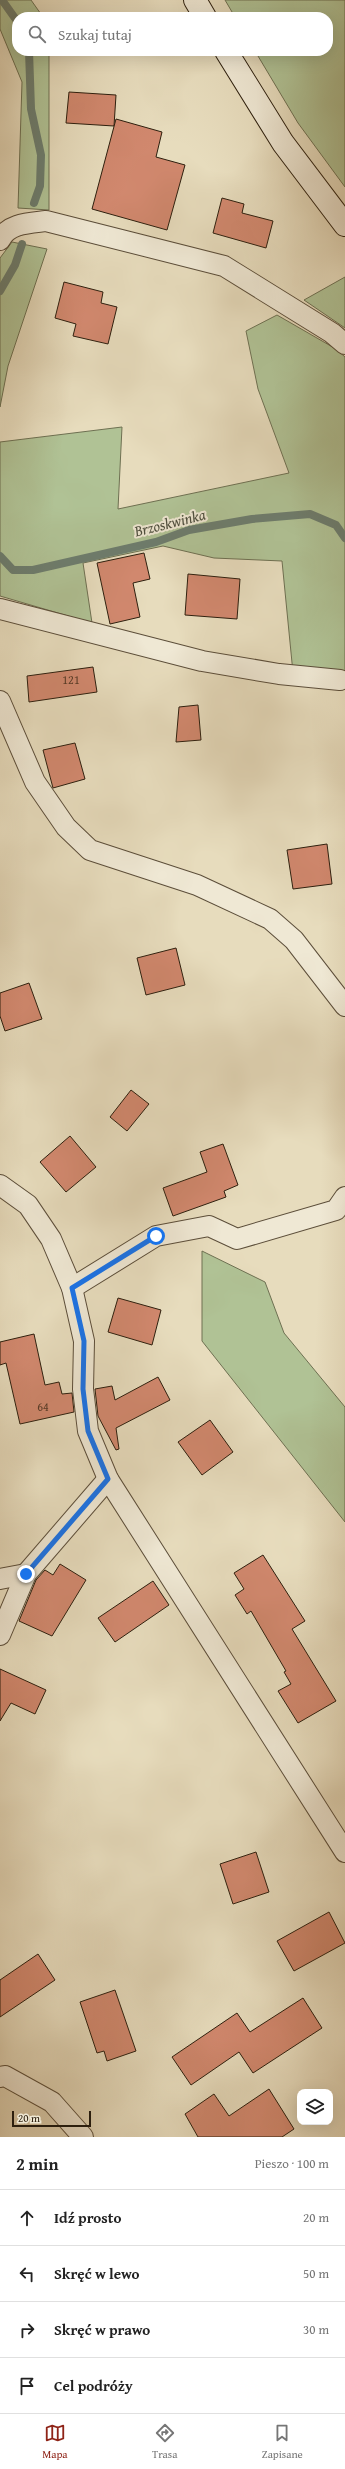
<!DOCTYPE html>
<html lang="pl">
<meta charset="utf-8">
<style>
:root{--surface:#fff;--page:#f6f6f6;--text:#222;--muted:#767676;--line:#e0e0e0;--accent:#8f2418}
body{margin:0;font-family:"Gentium Book Plus",serif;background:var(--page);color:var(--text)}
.controls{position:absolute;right:12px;bottom:12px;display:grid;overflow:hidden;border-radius:8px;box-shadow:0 4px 16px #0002}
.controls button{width:36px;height:36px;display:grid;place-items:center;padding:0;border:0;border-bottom:1px solid var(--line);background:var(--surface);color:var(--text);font:20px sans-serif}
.scale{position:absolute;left:12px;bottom:10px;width:79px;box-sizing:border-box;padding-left:4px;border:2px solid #2d1f0e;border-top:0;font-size:11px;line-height:14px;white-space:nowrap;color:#2d1f0e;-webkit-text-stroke:3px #efe8d4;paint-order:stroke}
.stop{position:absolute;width:12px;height:12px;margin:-9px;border:3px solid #1a73e8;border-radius:50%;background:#fff}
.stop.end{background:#1a73e8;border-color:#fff;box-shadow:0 1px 4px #0008}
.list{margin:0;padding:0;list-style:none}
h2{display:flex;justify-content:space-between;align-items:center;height:52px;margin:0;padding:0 16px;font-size:17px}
h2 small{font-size:13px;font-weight:400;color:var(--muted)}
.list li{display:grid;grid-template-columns:26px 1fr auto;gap:12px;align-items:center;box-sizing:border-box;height:56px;padding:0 16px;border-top:1px solid var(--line)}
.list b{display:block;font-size:15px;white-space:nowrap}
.list em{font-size:13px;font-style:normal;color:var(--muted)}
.icon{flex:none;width:22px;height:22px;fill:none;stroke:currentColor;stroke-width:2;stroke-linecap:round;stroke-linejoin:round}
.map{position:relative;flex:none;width:345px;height:2137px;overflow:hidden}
.search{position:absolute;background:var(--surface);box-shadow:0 4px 16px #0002;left:12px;right:12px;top:12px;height:44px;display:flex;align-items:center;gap:10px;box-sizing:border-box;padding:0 14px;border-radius:16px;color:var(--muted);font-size:15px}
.sheet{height:276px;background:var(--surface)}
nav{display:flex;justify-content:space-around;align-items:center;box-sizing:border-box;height:56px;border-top:1px solid var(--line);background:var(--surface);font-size:11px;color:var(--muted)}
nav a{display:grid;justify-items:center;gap:2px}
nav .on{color:var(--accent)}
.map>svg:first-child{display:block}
.green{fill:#b0c295;stroke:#6e7052}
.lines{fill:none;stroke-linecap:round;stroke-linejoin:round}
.stream{stroke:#6d7d6e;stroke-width:8}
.building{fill:#d1886e;stroke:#2d1f0e}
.street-casing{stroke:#5c4e3a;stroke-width:22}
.secondary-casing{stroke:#2d1f0e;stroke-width:24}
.street{stroke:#efe8d4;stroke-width:20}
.secondary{stroke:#efe8d4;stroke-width:22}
.route{stroke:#1a73e8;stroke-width:5}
.labels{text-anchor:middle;stroke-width:4;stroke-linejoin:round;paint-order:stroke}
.number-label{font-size:12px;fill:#563926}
.water-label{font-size:15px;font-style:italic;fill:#4d4e3e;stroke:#efe8d4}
</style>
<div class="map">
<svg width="345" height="2137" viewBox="0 0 345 2137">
<rect width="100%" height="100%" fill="#e7dcbd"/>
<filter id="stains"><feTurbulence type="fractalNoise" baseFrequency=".005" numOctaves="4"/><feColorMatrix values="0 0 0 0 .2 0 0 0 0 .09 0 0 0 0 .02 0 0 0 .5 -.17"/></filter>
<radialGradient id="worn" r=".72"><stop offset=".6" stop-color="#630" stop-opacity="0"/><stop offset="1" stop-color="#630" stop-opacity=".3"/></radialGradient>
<g class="green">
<path d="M 0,0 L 31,0 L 43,17 L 17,17 L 17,51 L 49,51 L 49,210 L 18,208 L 22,82 L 0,29 Z"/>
<path d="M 225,0 L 345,0 L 345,187 L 298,123 L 255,51 L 328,51 L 328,17 L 235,17 Z"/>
<path d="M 12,242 L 47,249 L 8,366 L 0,407 L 0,258 Z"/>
<path d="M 345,277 L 345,328 L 304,300 Z"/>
<path d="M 277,315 L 336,349 L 345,357 L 345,687 L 294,683 L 282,561 L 214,558 L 163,546 L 83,563 L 92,623 L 0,596 L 0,442 L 122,427 L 118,509 L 289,473 L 258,389 L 246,331 Z"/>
<path d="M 202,1251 L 265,1282 L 284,1333 L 345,1407 L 345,1522 L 202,1341 Z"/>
</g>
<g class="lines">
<g class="stream">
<path d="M 2,0 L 17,21"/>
<path d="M 29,51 L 31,109 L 41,155 L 40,186 L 34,203"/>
<path d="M 0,291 L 15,265 L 22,244"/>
<path d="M 0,556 L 13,570 L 33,570 L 156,542 L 189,530 L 252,519 L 310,514 L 336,525 L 345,538"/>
</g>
</g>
<g class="building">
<path d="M 69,92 L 116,95 L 114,126 L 66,123 Z"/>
<path d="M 116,119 L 162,132 L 156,157 L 185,165 L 167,230 L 92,209 Z"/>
<path d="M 222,198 L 244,204 L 242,213 L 273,221 L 266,248 L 213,233 Z"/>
<path d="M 64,282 L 103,292 L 101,303 L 117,307 L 108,344 L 73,336 L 76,324 L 55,318 Z"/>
<path d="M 144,553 L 150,579 L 133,583 L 140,617 L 110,624 L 97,563 Z"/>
<path d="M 188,574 L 240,579 L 237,619 L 185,615 Z"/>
<path d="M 93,667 L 97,692 L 29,702 L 27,676 Z"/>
<path d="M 198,705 L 201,740 L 176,742 L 179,707 Z"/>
<path d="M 75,743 L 85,779 L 53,788 L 43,750 Z"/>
<path d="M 327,844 L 332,884 L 293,889 L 287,850 Z"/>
<path d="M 176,948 L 185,985 L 146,995 L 137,958 Z"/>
<path d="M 29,983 L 42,1019 L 5,1031 L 0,1016 L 0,993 Z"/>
<path d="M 131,1090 L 149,1104 L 127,1131 L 110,1117 Z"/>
<path d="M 70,1136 L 96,1167 L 66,1192 L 40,1162 Z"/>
<path d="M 223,1144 L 238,1185 L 224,1191 L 226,1197 L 173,1216 L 163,1188 L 207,1172 L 200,1152 Z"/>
<path d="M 118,1298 L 161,1310 L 152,1345 L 108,1332 Z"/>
<path d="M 34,1334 L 45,1385 L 59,1382 L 62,1394 L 72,1393 L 74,1412 L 20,1424 L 6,1363 L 0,1365 L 0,1342 Z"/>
<path d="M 158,1377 L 170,1400 L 116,1428 L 119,1449 L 116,1450 L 98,1416 L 95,1389 L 112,1386 L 115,1400 Z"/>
<path d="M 210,1420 L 233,1452 L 202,1475 L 178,1442 Z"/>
<path d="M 263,1555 L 305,1621 L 292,1629 L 336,1701 L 298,1723 L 278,1691 L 291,1684 L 284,1672 L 286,1671 L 251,1611 L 247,1614 L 235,1595 L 244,1589 L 234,1573 Z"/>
<path d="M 60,1564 L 86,1580 L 52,1636 L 19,1621 L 36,1580 L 45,1570 L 53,1575 Z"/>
<path d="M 153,1581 L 169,1605 L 115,1642 L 98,1618 Z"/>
<path d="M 0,1669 L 46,1690 L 35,1714 L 11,1703 L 0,1721 Z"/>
<path d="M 256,1852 L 269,1892 L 233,1904 L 220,1864 Z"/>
<path d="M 329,1912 L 345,1943 L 294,1971 L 277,1941 Z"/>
<path d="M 38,1954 L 55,1980 L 0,2017 L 0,1980 Z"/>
<path d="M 115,1990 L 136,2051 L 107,2061 L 104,2051 L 97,2053 L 80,2002 Z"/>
<path d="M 303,1998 L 322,2028 L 253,2073 L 239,2052 L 191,2085 L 172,2057 L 237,2013 L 250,2032 Z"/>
<path d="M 269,2089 L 294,2129 L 282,2137 L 198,2137 L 185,2114 L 214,2094 L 229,2116 Z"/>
</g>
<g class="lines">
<g class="street-casing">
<g id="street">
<path d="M 0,240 C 8,223 30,223 46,221 L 224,266 L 332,333 L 345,344"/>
<path d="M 0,609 L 202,661 L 279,674 L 340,680"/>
<path d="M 0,701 L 35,782 L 66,827 L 90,850 L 197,885 L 270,919 L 294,940 L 345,1006"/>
<path d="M 0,1185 L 28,1205 L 51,1239 L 72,1288 L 84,1341 L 83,1389 L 88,1431 L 108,1479 L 345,1852"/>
<path d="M 72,1288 L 156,1236 L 209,1226 L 237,1239 L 336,1210 L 345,1197"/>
<path d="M 0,1579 L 26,1574"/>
<path d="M 0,1635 L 26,1574 L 108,1479"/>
<path d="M 0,2077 L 5,2076 L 52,2102 L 83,2137"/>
</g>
</g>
<g class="secondary-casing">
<g id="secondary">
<path d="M 195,0 L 205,17"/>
<path d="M 226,51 L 283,143 L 345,225"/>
</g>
</g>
<use href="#street" class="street"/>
<use href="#secondary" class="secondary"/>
</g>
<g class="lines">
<path class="route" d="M 26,1574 L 108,1479 L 88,1431 L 83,1389 L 84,1341 L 72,1288 L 156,1236"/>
</g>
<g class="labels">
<g class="number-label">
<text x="71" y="684">121</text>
<text x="43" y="1411">64</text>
</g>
<g class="water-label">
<text transform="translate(170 523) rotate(-14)" y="5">Brzoskwinka</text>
</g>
</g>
<rect width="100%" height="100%" filter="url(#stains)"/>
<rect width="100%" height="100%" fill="url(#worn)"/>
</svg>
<div class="controls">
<button><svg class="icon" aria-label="layers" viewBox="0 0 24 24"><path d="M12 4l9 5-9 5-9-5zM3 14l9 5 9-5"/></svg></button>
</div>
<div class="scale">20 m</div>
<div class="stop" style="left:156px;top:1236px"></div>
<div class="stop end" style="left:26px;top:1574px"></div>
<div class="search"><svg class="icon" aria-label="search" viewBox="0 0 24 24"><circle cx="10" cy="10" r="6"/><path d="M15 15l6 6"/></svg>Szukaj tutaj</div>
</div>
<section class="sheet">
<h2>2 min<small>Pieszo · 100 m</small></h2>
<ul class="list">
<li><svg class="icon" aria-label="ahead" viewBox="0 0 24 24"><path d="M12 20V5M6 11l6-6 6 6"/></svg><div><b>Idź prosto</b></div><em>20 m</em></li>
<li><svg class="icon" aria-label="left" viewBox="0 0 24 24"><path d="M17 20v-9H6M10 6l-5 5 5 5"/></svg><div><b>Skręć w lewo</b></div><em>50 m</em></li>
<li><svg class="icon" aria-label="right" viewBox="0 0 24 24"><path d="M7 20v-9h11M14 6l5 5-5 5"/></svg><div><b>Skręć w prawo</b></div><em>30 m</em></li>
<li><svg class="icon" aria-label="arrive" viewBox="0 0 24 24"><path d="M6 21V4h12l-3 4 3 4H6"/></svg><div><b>Cel podróży</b></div></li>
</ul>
</section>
<nav>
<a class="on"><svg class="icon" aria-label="map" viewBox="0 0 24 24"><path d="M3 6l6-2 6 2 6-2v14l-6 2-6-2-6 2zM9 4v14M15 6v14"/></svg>Mapa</a>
<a><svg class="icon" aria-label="directions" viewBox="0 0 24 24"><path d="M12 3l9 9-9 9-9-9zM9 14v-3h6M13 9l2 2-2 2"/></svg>Trasa</a>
<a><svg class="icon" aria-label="saved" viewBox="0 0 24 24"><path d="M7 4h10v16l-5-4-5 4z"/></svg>Zapisane</a>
</nav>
